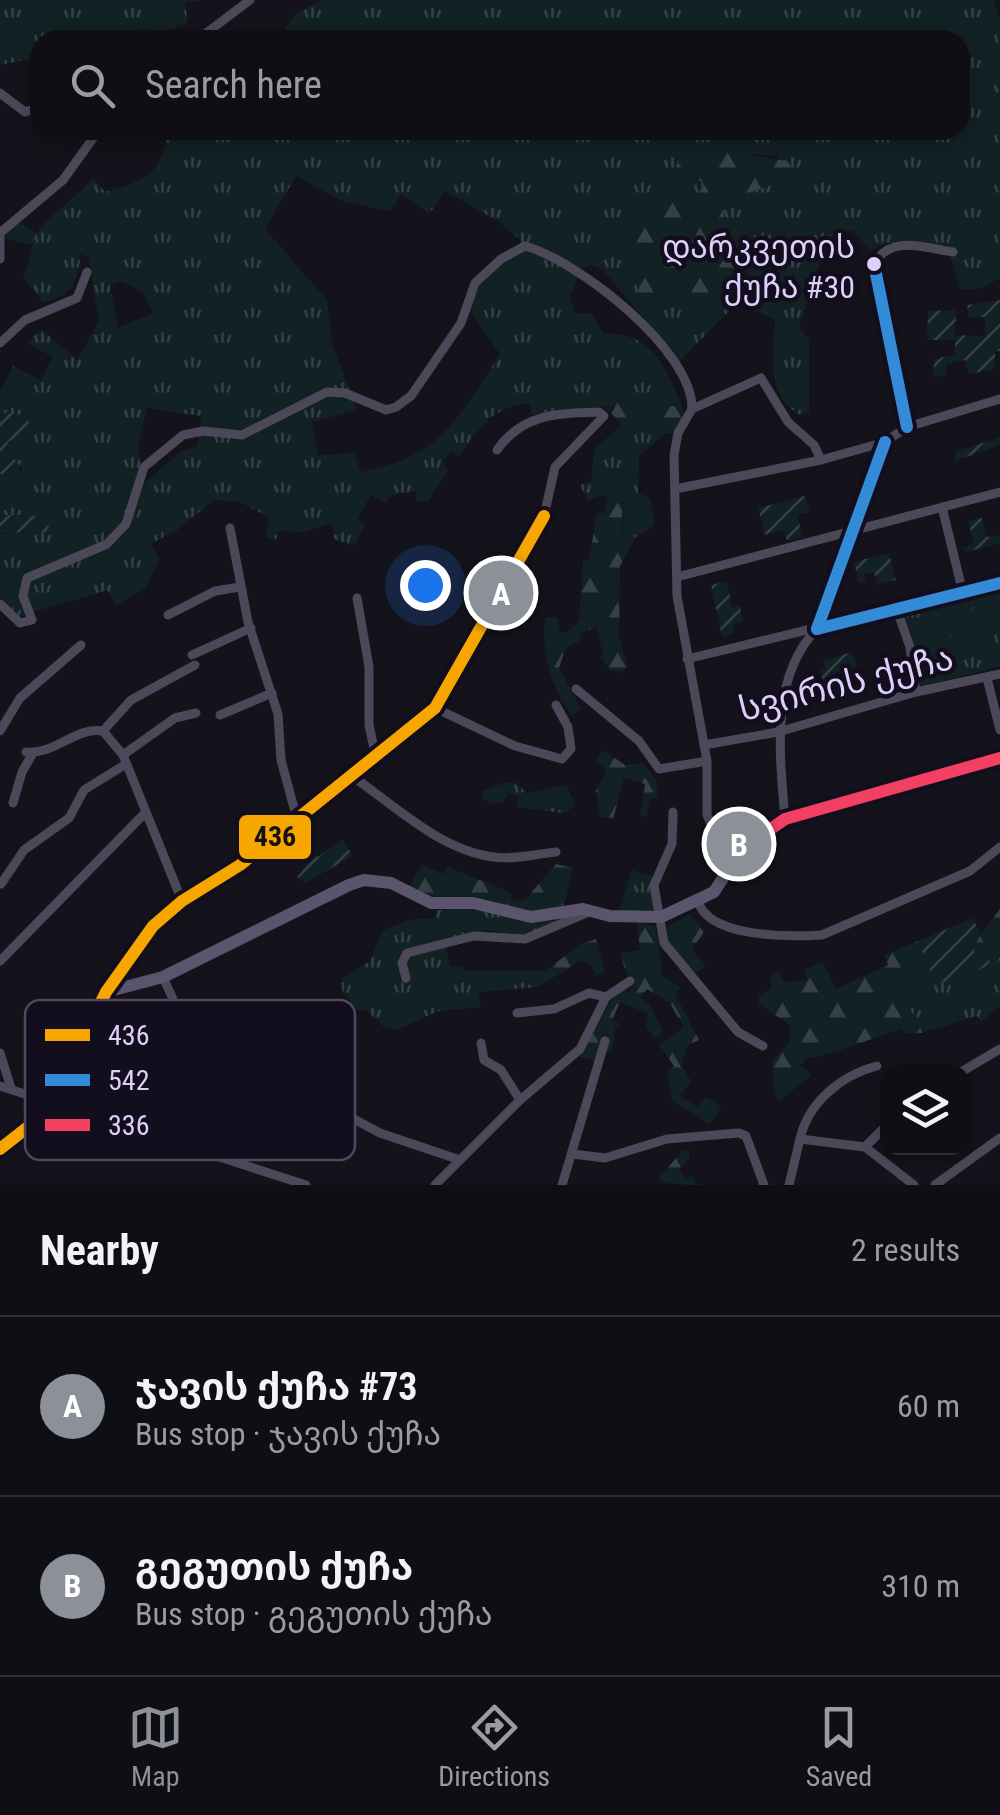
<!DOCTYPE html>
<meta charset="utf-8">
<style>
:root{--surface:#0f0e14;--page:#18171d;--text:#f1f3f6;--muted:#9b9ca0;--line:#2f2e34;--accent:#8c9099}
body{margin:0;font-family:"Roboto Condensed","Noto Sans Georgian",sans-serif;background:var(--page);color:var(--text)}
.controls{position:absolute;right:30px;bottom:30px;display:grid;overflow:hidden;border-radius:20px;box-shadow:0 5px 15px #0003}
.controls button{width:90px;height:90px;display:grid;place-items:center;padding:0;border:0;border-bottom:2px solid var(--line);background:var(--surface);color:var(--text);font:50px sans-serif}
.you{position:absolute;left:425px;top:585px;width:35px;height:35px;margin:-25px;border:8px solid #fff;border-radius:50%;background:#1a73e8;box-shadow:0 0 0 15px #1a73e833}
.badge{display:grid;place-items:center;width:65px;height:65px;border-radius:50%;background:var(--accent);color:#fff;font-size:32px;font-weight:700}
.pin{position:absolute;translate:-50% -50%;border:5px solid #fff;box-shadow:0 2px 10px #0006}
.list{margin:0;padding:0;list-style:none}
h2{display:flex;justify-content:space-between;align-items:center;height:130px;margin:0;padding:0 40px;font-size:42px}
h2 small{font-size:32px;font-weight:400;color:var(--muted)}
.list li{display:grid;grid-template-columns:65px 1fr auto;gap:30px;align-items:center;box-sizing:border-box;height:180px;padding:0 40px;border-top:2px solid var(--line)}
.list b{display:block;font-size:38px;white-space:nowrap}
.list p{margin:0;font-size:32px;white-space:nowrap;color:var(--muted)}
.list em{font-size:32px;font-style:normal;color:var(--muted)}
.icon{flex:none;width:55px;height:55px;fill:none;stroke:currentColor;stroke-width:2;stroke-linecap:round;stroke-linejoin:round}
.map{position:relative;flex:none;width:1000px;height:1185px;overflow:hidden}
.search{position:absolute;background:var(--surface);box-shadow:0 5px 15px #0003;left:30px;right:30px;top:30px;height:110px;display:flex;align-items:center;gap:25px;box-sizing:border-box;padding:0 35px;border-radius:30px;color:var(--muted);font-size:38px}
.sheet{height:490px;background:var(--surface)}
nav{display:flex;justify-content:space-around;align-items:center;box-sizing:border-box;height:140px;border-top:2px solid var(--line);background:var(--surface);font-size:28px;color:var(--muted)}
nav a{display:grid;justify-items:center;gap:5px}
nav .on{color:var(--accent)}
.map>svg:first-child{display:block}
.grass{fill:url(#grass-tufts);fill-rule:evenodd}
.forest{fill:url(#forest-firs)}
.garden{fill:url(#garden-furrows)}
.pitch{fill:#122124}
.lines{fill:none;stroke-linecap:round;stroke-linejoin:round}
.street{stroke:#4b485a;stroke-width:9}
.secondary{stroke:#5a546c;stroke-width:12}
.bus-1-casing{stroke:#130e1d;stroke-width:20}
.bus-2-casing{stroke:#130e1d;stroke-width:20}
.bus-3-casing{stroke:#130e1d;stroke-width:20}
.bus-1{stroke:#f7a600;stroke-width:12}
.bus-2{stroke:#338bd7;stroke-width:12}
.bus-3{stroke:#f24062;stroke-width:12}
.bus-dot{fill:#dcd0f9;stroke:#130e1d;stroke-width:4}
.labels{text-anchor:middle;stroke-width:9;stroke-linejoin:round;paint-order:stroke}
.bus-label{font-size:32px;fill:#dcd0f9;stroke:#130e1d;text-anchor:end}
.street-label{font-size:35px;fill:#dcd0f9;stroke:#130e1d}
.key{fill:#130e1d;stroke:#4f485f;stroke-width:2.5}
.key-label{font-size:28px;fill:#dcd0f9}
.line-badge{stroke:#130e1d;stroke-width:4}
.pale-badge-label{font-size:28px;text-anchor:middle;font-weight:bold;fill:#111}
</style>
<div class="map">
<svg width="1000" height="1185" viewBox="0 0 1000 1185">
<defs>
<pattern id="grass-tufts" width="24" height="20" patternUnits="userSpaceOnUse" patternTransform="scale(2.5)"><rect width="24" height="20" fill="#122124"/><path d="M3 7l-1-3M5 7V3M7 7l1-3M15 17l-1-3M17 17v-4M19 17l1-3" fill="none" stroke="#344045"/></pattern>
<pattern id="forest-firs" width="22" height="20" patternUnits="userSpaceOnUse" patternTransform="scale(2.5)"><rect width="22" height="20" fill="#122124"/><path d="M5 1l3.5 6h-7zM16 11l3.5 6h-7z" fill="#344045"/></pattern>
<pattern id="garden-furrows" width="10" height="10" patternUnits="userSpaceOnUse" patternTransform="scale(2.5)"><rect width="10" height="10" fill="#122124"/><path d="M-1 1l2-2M0 10L10 0M9 11l2-2" fill="none" stroke="#344045"/></pattern>
</defs>
<rect width="100%" height="100%" fill="#14121a"/>
<g class="grass">
<path d="M 0,0 L 203,0 L 186,3 L 187,24 L 149,35 L 145,29 L 103,36 L 103,40 L 40,40 L 40,57 L 0,65 Z"/>
<path d="M 324,0 L 994,0 L 1000,19 L 1000,278 L 982,288 L 960,290 L 947,245 L 889,243 L 869,250 L 853,231 L 837,229 L 824,249 L 799,328 L 809,338 L 809,412 L 800,415 C 765,395 773,354 775,319 L 737,303 L 680,361 L 602,269 L 590,265 L 581,269 L 570,296 L 574,313 L 592,313 L 603,333 C 654,335 661,360 681,402 C 660,411 634,401 611,407 L 611,413 L 605,406 L 532,414 L 529,403 C 487,410 483,426 458,457 L 453,451 L 442,461 L 448,471 L 428,501 L 416,502 L 416,491 L 391,495 L 386,503 L 371,495 L 357,518 L 365,526 L 354,546 L 334,539 L 332,523 L 305,532 L 279,531 L 276,540 L 265,537 L 270,518 L 240,502 L 214,500 L 176,531 L 150,544 L 160,559 L 145,589 L 116,605 L 107,590 C 77,601 43,607 18,618 L 0,599 L 0,534 L 46,532 L 40,516 L 0,515 L 0,474 L 21,475 L 22,468 L 12,459 L 7,442 L 27,416 L 0,412 L 0,391 L 13,366 L 41,380 L 53,357 L 27,343 L 41,329 L 77,360 L 99,321 L 88,257 L 81,253 C 77,283 74,294 43,303 L 23,276 C 33,260 28,245 39,230 C 54,211 77,197 93,178 L 105,192 C 144,181 164,174 167,130 L 960,130 L 960,40 L 277,40 L 296,13 ZM 749,154 L 779,156 L 760,187 L 723,202 L 726,237 L 750,253 L 748,275 L 714,302 L 678,200 L 696,197 L 705,184 L 693,178 ZM 296,176 L 344,202 L 390,211 L 401,195 L 430,213 L 445,191 L 501,223 L 521,241 L 463,301 L 500,354 C 458,419 442,456 361,472 L 354,453 L 318,455 L 312,422 L 357,410 L 332,344 L 327,300 L 265,229 ZM 121,281 L 143,292 L 153,313 L 118,328 L 110,285 ZM 147,408 L 201,416 L 198,446 L 181,451 L 144,484 L 138,447 Z"/>
<path d="M 644,419 L 656,422 L 665,433 L 639,456 L 638,493 L 650,498 L 655,525 L 636,537 L 623,537 L 622,500 L 600,496 L 587,500 L 580,485 L 591,482 L 594,450 L 621,425 L 619,421 Z"/>
<path d="M 1000,589 L 1000,666 L 921,687 L 914,641 L 903,614 Z"/>
<path d="M 507,782 L 516,783 L 527,793 L 566,785 L 576,806 L 563,813 L 517,807 L 518,797 L 508,793 L 504,802 L 492,804 L 482,799 L 481,791 Z"/>
<path d="M 632,870 L 652,876 L 657,912 L 618,913 Z"/>
<path d="M 465,908 L 512,917 L 507,933 L 486,930 L 445,944 L 450,966 L 462,966 L 465,971 L 545,971 L 548,981 L 539,987 L 478,992 L 481,1007 L 438,1011 L 397,1030 L 383,1026 L 365,1009 L 358,1011 L 342,990 L 341,979 L 370,961 L 382,931 L 408,920 L 435,918 L 436,910 Z"/>
<path d="M 1000,960 L 1000,1006 L 981,1022 L 977,1016 L 922,1033 L 923,1027 L 909,1009 L 900,983 L 931,972 L 937,985 Z"/>
<path d="M 801,1066 L 812,1075 L 779,1101 L 774,1093 Z"/>
</g>
<g class="forest">
<path d="M 712,148 L 791,162 L 792,178 L 723,202 L 726,237 L 750,253 L 756,264 L 714,302 L 640,300 L 629,205 L 696,197 L 705,184 L 676,167 L 684,150 Z"/>
<path d="M 17,220 L 37,234 L 30,245 L 5,238 Z"/>
<path d="M 632,402 L 672,406 L 681,402 L 683,412 L 676,433 L 665,433 C 651,416 639,421 619,421 L 611,413 L 617,403 Z"/>
<path d="M 607,497 L 622,500 L 622,537 L 636,537 L 620,566 L 619,639 L 628,666 L 622,673 L 609,669 L 600,656 L 603,654 L 596,627 L 581,633 L 579,642 L 566,647 L 559,668 L 581,709 L 572,715 C 549,686 542,653 545,617 L 557,618 L 560,632 L 566,633 L 579,621 L 583,560 L 589,560 L 597,513 L 605,513 Z"/>
<path d="M 603,750 L 625,765 L 642,763 L 656,779 L 658,798 L 650,799 L 647,817 L 640,815 L 645,784 L 624,778 L 613,819 L 600,817 L 596,790 L 607,770 L 595,762 Z"/>
<path d="M 556,864 L 573,868 L 564,905 C 514,919 457,907 408,889 L 422,865 L 444,874 L 447,867 L 510,892 L 513,901 L 525,900 Z"/>
<path d="M 1000,909 L 1000,960 L 994,964 L 974,953 L 974,944 Z"/>
<path d="M 578,914 L 524,935 L 507,933 L 512,917 Z"/>
<path d="M 690,914 L 705,931 L 692,949 L 706,966 L 695,974 L 667,941 L 667,927 Z"/>
<path d="M 637,921 L 656,927 L 662,975 L 681,988 L 675,994 L 699,1040 L 687,1046 L 681,1065 L 691,1081 L 680,1096 L 697,1107 L 706,1097 L 722,1107 L 709,1124 L 672,1101 L 667,1071 L 674,1066 L 659,1045 L 684,1027 L 669,1002 L 647,989 L 640,998 L 650,1005 L 663,1032 L 655,1039 L 646,1026 L 647,1013 L 620,1002 L 613,1018 L 622,1027 L 615,1027 L 612,1051 L 607,1052 L 608,1042 L 596,1061 L 576,1056 C 597,1036 601,1007 623,988 L 629,993 L 635,983 L 627,975 L 620,954 L 640,950 Z"/>
<path d="M 596,939 L 605,972 L 597,975 L 589,963 L 580,961 L 548,981 L 545,971 L 581,944 Z"/>
<path d="M 918,941 L 931,972 L 900,984 L 909,1009 L 923,1027 L 922,1033 L 903,1034 L 901,1029 C 879,1035 823,1059 807,1058 L 774,1093 L 772,1061 L 790,1041 L 790,1025 L 759,1004 L 759,995 L 772,989 L 769,977 L 779,970 L 783,982 L 808,981 L 804,969 L 823,962 L 836,989 L 888,965 L 884,955 Z"/>
<path d="M 689,1150 L 689,1159 L 679,1169 L 686,1178 L 693,1176 L 697,1185 L 663,1183 L 659,1178 L 682,1151 Z"/>
</g>
<g class="garden">
<path d="M 1000,300 L 1000,351 L 995,352 L 995,369 L 969,374 L 965,360 L 946,364 L 946,376 L 933,377 L 934,359 L 955,355 L 955,340 L 927,340 L 928,311 L 956,310 L 955,335 L 985,336 L 985,317 L 969,317 L 967,305 Z"/>
<path d="M 0,412 L 27,416 L 31,432 L 7,442 L 22,475 L 0,474 Z"/>
<path d="M 1000,437 L 1000,445 L 955,461 L 955,452 Z"/>
<path d="M 805,496 L 810,512 L 797,515 L 803,537 L 787,541 L 783,530 L 765,535 L 758,508 Z"/>
<path d="M 40,512 L 53,517 L 46,532 L 0,533 L 0,515 L 39,516 Z"/>
<path d="M 982,518 L 987,537 L 1000,535 L 1000,543 L 966,552 L 963,548 L 974,544 L 968,521 Z"/>
<path d="M 889,553 L 896,580 L 877,585 L 874,572 L 864,574 L 866,581 L 859,583 L 854,562 Z"/>
<path d="M 727,581 L 732,607 L 740,606 L 743,622 L 732,624 L 734,634 L 722,637 L 711,585 Z"/>
<path d="M 852,652 L 857,666 L 835,673 L 837,682 L 825,686 L 820,671 L 826,669 L 823,661 Z"/>
<path d="M 343,839 L 352,856 L 305,883 L 297,877 L 315,854 L 318,857 Z"/>
<path d="M 973,918 L 980,933 L 974,952 L 994,964 L 936,985 L 918,941 Z"/>
</g>
<g class="pitch">
<path d="M 983,606 L 994,650 L 969,656 L 959,612 Z"/>
<path d="M 945,613 L 956,662 L 929,668 L 918,619 Z"/>
</g>
<g class="lines">
<g class="street">
<path d="M 197,40 L 250,0"/>
<path d="M 0,93 L 25,112 L 40,107"/>
<path d="M 0,233 L 63,180 L 99,130"/>
<path d="M 0,236 L 0,259"/>
<path d="M 0,343 L 25,320 L 77,298 L 87,272"/>
<path d="M 907,427 L 874,264 C 891,234 925,248 953,252"/>
<path d="M 675,489 L 821,460 L 885,442 L 907,427 L 1000,399"/>
<path d="M 942,507 L 963,593"/>
<path d="M 230,528 L 248,622 L 278,714 L 281,760 L 297,819"/>
<path d="M 677,577 L 1000,492"/>
<path d="M 357,598 L 369,667 L 369,725 L 375,753"/>
<path d="M 0,604 L 20,623 L 32,620 L 23,596 L 27,578 L 107,544 L 126,524 L 144,467 L 183,435 L 203,431 L 242,435 L 327,392 L 345,393 L 386,410 L 396,407 L 411,396 L 461,323 L 475,283 L 501,259 L 525,246 C 577,260 693,350 692,409"/>
<path d="M 897,610 L 910,647 L 916,692"/>
<path d="M 168,615 L 215,591 L 240,587"/>
<path d="M 192,655 L 251,628"/>
<path d="M 687,659 L 1000,583"/>
<path d="M 987,678 L 1000,730"/>
<path d="M 576,689 L 639,741 L 659,769 L 707,761"/>
<path d="M 435,708 L 515,746 L 562,759 L 571,749 L 568,727 L 556,705"/>
<path d="M 220,715 L 272,693"/>
<path d="M 0,731 L 20,698 L 81,645"/>
<path d="M 103,731 L 131,700 L 195,665"/>
<path d="M 704,745 L 778,732 L 916,692 L 1000,674"/>
<path d="M 26,752 C 56,755 76,726 103,731 L 123,755 L 182,901"/>
<path d="M 123,755 L 175,718 L 196,713"/>
<path d="M 352,776 C 395,806 440,850 494,857 C 514,860 536,854 556,852"/>
<path d="M 13,803 L 22,772 L 33,753"/>
<path d="M 673,812 L 672,844 L 654,885 L 664,943 L 738,1032 L 763,1046"/>
<path d="M 785,819 C 780,758 769,677 817,629 L 885,442"/>
<path d="M 741,850 L 714,831 L 707,815 L 707,761 L 677,596 L 674,455 L 678,433 L 692,409 L 761,378 L 788,422 L 814,445 L 821,460"/>
<path d="M 1,884 L 24,850 L 69,818 L 84,790 L 126,764"/>
<path d="M 698,901 C 708,938 790,937 822,935 L 970,871 L 1000,847"/>
<path d="M 0,961 L 144,814"/>
<path d="M 163,977 L 177,1008 L 215,1045 L 380,1133 L 460,1160"/>
<path d="M 406,978 L 402,963 L 407,953 L 474,936 L 525,939 L 591,911"/>
<path d="M 106,992 L 141,939 L 166,914 L 240,865 L 435,708 L 544,516 L 555,467 L 604,416 L 599,412 C 557,414 523,413 497,450"/>
<path d="M 517,1013 L 554,1009 L 589,993 L 606,997"/>
<path d="M 481,1043 L 484,1060 L 501,1070 L 520,1100"/>
<path d="M 0,1053 L 11,1088"/>
<path d="M 961,1072 L 1000,1049"/>
<path d="M 0,1086 L 306,1185"/>
<path d="M 800,1139 C 808,1103 841,1075 877,1066"/>
<path d="M 865,1147 L 888,1124"/>
<path d="M 573,1154 L 605,1158 L 667,1139 L 739,1133 L 746,1136 L 764,1185"/>
<path d="M 435,1185 L 520,1100 L 580,1049 L 606,997 L 630,981"/>
<path d="M 562,1185 L 605,1041"/>
<path d="M 789,1185 L 800,1139 L 865,1147 L 914,1185"/>
<path d="M 935,1185 L 1000,1138"/>
</g>
<path class="secondary" d="M 0,1149 L 28,1131 L 47,1112 L 106,992 L 163,977 L 349,885 L 364,880 L 391,883 L 431,903 L 473,903 L 531,917 L 583,909 L 610,916 L 661,917 L 714,892 L 741,850 L 785,819 L 1000,758"/>
<g class="bus-1-casing">
<path id="bus-1" d="M 0,1149 L 47,1112 L 106,992 L 153,926 L 182,901 L 240,865 L 435,708 L 544,516"/>
</g>
<g class="bus-2-casing">
<g id="bus-2">
<path d="M 874,264 L 907,427"/>
<path d="M 817,629 L 885,442"/>
<path d="M 817,629 L 1000,583"/>
</g>
</g>
<g class="bus-3-casing">
<path id="bus-3" d="M 741,850 L 785,819 L 1000,758"/>
</g>
<use href="#bus-1" class="bus-1"/>
<use href="#bus-2" class="bus-2"/>
<use href="#bus-3" class="bus-3"/>
</g>
<circle class="bus-dot" cx="874" cy="264" r="9"/>
<g class="labels">
<g class="bus-label">
<text x="855" y="258">დარკვეთის<tspan x="855" dy="40">ქუჩა #30</tspan></text>
</g>
<g class="street-label">
<text transform="translate(846 683) rotate(-14)" y="12">სვირის ქუჩა</text>
</g>
</g>
<rect x="25" y="1000" width="330" height="160" rx="15" class="key"/>
<rect x="45" y="1029" width="45" height="12" fill="#f7a600"/>
<rect x="45" y="1074" width="45" height="12" fill="#338bd7"/>
<rect x="45" y="1119" width="45" height="12" fill="#f24062"/>
<g class="key-label">
<text x="108" y="1045">436</text>
<text x="108" y="1090">542</text>
<text x="108" y="1135">336</text>
</g>
<rect class="line-badge" x="237" y="813" width="76" height="48" rx="10" fill="#f7a600"/>
<g class="pale-badge-label">
<text x="275" y="846">436</text>
</g>
</svg>
<div class="controls">
<button><svg class="icon" aria-label="layers" viewBox="0 0 24 24"><path d="M12 4l9 5-9 5-9-5zM3 14l9 5 9-5"/></svg></button>
</div>
<div class="you"></div>
<div class="pin badge" style="left:501px;top:593px">A</div>
<div class="pin badge" style="left:739px;top:844px">B</div>
<div class="search"><svg class="icon" aria-label="search" viewBox="0 0 24 24"><circle cx="10" cy="10" r="6"/><path d="M15 15l6 6"/></svg>Search here</div>
</div>
<section class="sheet">
<h2>Nearby<small>2 results</small></h2>
<ul class="list">
<li><span class="badge">A</span><div><b>ჯავის ქუჩა #73</b><p>Bus stop · ჯავის ქუჩა</p></div><em>60 m</em></li>
<li><span class="badge">B</span><div><b>გეგუთის ქუჩა</b><p>Bus stop · გეგუთის ქუჩა</p></div><em>310 m</em></li>
</ul>
</section>
<nav>
<a class="on"><svg class="icon" aria-label="map" viewBox="0 0 24 24"><path d="M3 6l6-2 6 2 6-2v14l-6 2-6-2-6 2zM9 4v14M15 6v14"/></svg>Map</a>
<a><svg class="icon" aria-label="directions" viewBox="0 0 24 24"><path d="M12 3l9 9-9 9-9-9zM9 14v-3h6M13 9l2 2-2 2"/></svg>Directions</a>
<a><svg class="icon" aria-label="saved" viewBox="0 0 24 24"><path d="M7 4h10v16l-5-4-5 4z"/></svg>Saved</a>
</nav>
